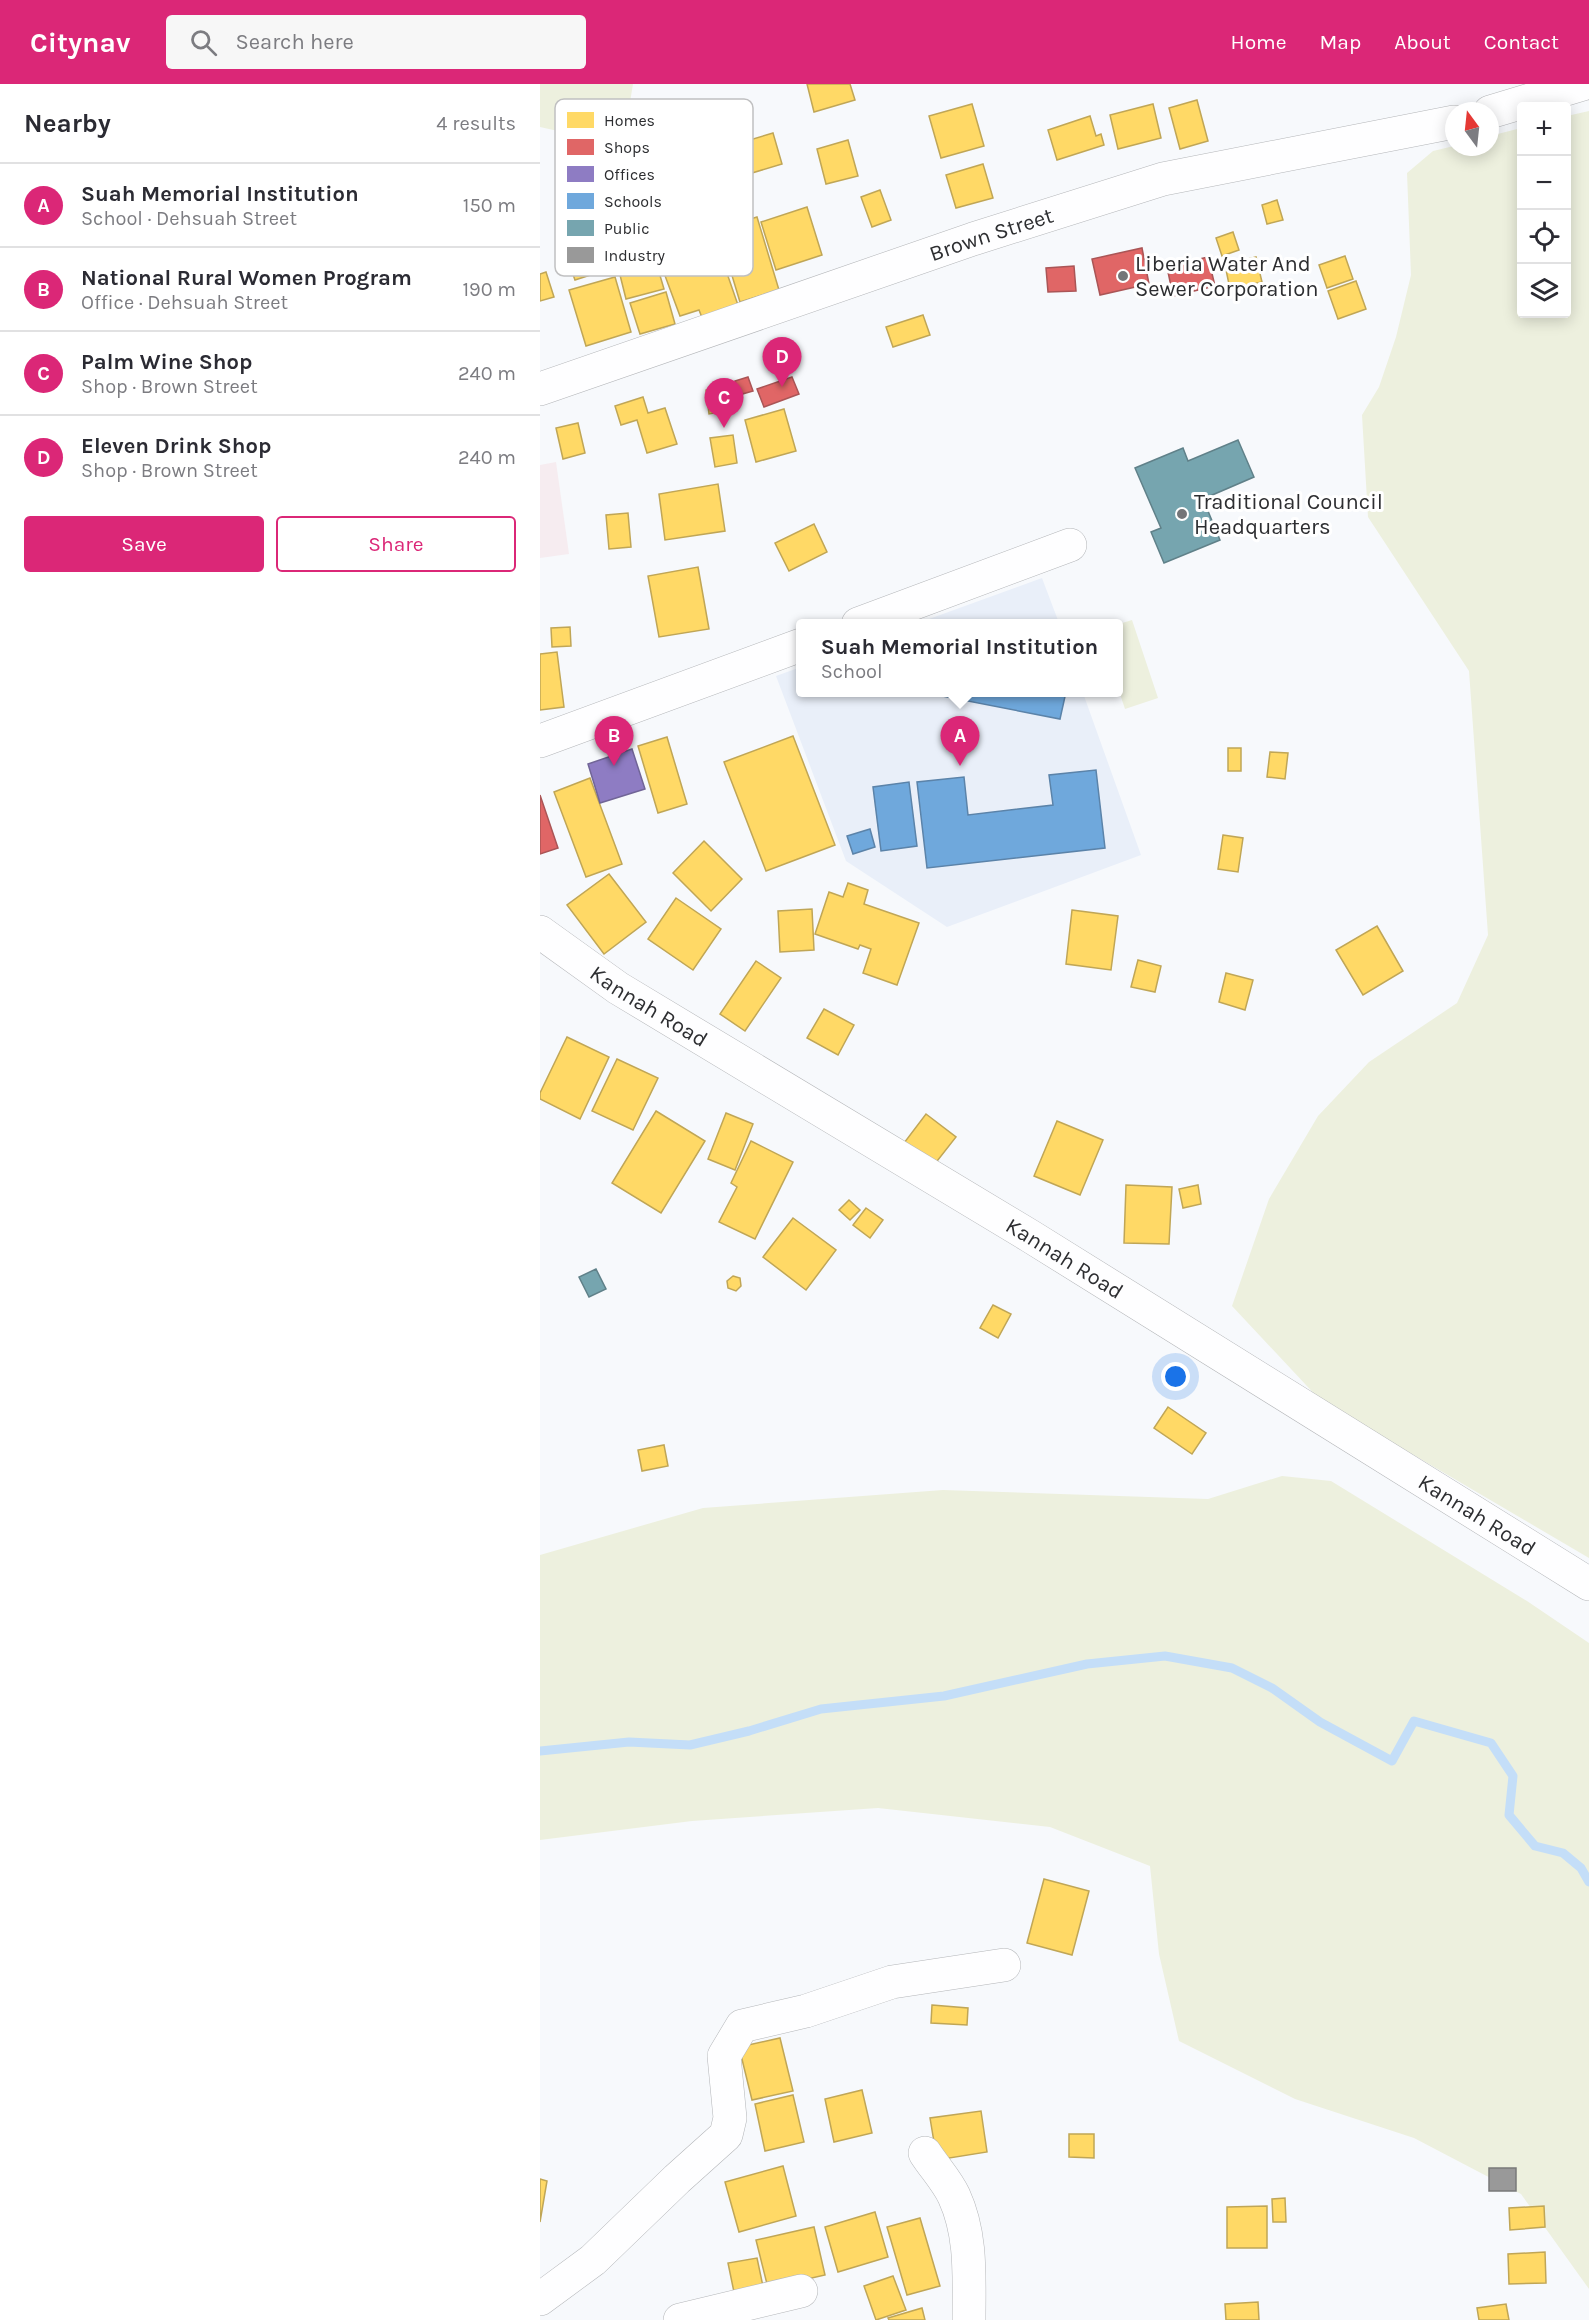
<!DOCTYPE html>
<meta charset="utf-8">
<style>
:root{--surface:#fff;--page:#f7f7f7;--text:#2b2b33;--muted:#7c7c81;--line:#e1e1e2;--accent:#db2777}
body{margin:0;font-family:Karla,sans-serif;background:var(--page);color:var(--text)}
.controls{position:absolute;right:18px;top:18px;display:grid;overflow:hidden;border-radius:6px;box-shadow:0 3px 15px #0003}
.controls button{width:54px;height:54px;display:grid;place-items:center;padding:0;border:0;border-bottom:2px solid var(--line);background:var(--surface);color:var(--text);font:30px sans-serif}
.compass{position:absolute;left:905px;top:18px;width:54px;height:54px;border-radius:50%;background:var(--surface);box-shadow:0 3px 15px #0003;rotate:345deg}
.you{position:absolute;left:636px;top:1293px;width:21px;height:21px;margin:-15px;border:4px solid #fff;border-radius:50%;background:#1a73e8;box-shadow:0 0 0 9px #1a73e833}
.badge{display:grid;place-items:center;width:39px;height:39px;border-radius:50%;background:var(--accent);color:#fff;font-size:20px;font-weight:700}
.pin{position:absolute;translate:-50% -50px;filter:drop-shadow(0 2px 3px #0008)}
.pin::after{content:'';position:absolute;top:32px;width:21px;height:18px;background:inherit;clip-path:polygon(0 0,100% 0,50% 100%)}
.popup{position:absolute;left:256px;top:535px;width:327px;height:78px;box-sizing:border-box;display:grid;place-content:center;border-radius:6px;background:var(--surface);filter:drop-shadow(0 2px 4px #0005);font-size:20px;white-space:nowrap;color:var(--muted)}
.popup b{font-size:22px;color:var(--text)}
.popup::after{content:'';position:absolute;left:50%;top:100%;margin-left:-12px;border:12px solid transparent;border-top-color:var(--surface)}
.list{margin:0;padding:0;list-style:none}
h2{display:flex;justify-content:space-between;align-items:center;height:78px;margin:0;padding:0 24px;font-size:26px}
h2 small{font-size:20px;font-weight:400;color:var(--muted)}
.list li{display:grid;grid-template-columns:39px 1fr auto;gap:18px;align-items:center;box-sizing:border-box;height:84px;padding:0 24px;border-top:2px solid var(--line)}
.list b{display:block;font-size:22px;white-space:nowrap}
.list p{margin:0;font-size:20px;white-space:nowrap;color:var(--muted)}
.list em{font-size:20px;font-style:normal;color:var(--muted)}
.actions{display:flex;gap:12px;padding:18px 24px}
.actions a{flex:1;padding:14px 0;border:2px solid var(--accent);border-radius:6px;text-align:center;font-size:21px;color:var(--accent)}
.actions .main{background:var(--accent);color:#fff}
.icon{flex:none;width:33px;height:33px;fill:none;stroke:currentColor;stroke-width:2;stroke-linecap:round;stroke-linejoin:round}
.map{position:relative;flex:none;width:1049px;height:2236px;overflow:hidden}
header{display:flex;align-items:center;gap:36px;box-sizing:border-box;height:84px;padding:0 30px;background:var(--accent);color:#fff}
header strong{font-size:28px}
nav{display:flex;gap:33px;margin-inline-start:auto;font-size:21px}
.search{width:420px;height:54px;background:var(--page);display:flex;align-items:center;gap:15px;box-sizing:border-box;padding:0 21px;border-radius:6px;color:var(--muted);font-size:22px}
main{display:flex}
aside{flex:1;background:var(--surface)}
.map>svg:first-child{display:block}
.commercial{fill:#f6ecf0}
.built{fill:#e9eff9}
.green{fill:#edf0de}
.homes{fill:#ffd966;stroke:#c0a656;stroke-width:1.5}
.shops{fill:#e06666;stroke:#aa5556;stroke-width:1.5}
.offices{fill:#8e7cc3;stroke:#716597;stroke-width:1.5}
.schools{fill:#6fa8dc;stroke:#5b83a9;stroke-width:1.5}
.public{fill:#76a5af;stroke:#608189;stroke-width:1.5}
.industry{fill:#999;stroke:#79797a;stroke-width:1.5}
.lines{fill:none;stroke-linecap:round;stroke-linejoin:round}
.stream{stroke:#c4def8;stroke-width:9}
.minor-casing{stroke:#b4b6b9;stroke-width:34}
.minor{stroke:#fefeff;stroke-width:33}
.poi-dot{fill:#747578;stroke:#fff;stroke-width:2}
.labels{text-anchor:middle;stroke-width:6;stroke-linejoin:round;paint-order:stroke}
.street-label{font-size:22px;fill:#2d2e31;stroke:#fff}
.poi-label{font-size:22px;fill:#2d2e31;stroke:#fff;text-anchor:start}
.key{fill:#fff;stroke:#c0c0c1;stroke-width:1.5}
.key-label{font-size:16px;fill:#2d2e31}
</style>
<header>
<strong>Citynav</strong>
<div class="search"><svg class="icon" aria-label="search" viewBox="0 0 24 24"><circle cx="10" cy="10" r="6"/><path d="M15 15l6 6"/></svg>Search here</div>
<nav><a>Home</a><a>Map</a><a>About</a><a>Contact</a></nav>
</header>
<main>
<aside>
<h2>Nearby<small>4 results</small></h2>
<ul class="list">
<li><span class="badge">A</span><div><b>Suah Memorial Institution</b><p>School · Dehsuah Street</p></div><em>150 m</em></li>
<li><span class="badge">B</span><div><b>National Rural Women Program</b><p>Office · Dehsuah Street</p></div><em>190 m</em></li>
<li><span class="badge">C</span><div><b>Palm Wine Shop</b><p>Shop · Brown Street</p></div><em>240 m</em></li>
<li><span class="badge">D</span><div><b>Eleven Drink Shop</b><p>Shop · Brown Street</p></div><em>240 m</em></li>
</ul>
<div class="actions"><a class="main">Save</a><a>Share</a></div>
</aside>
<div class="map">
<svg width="1049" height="2236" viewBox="0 0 1049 2236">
<rect width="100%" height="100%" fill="#f7f9fc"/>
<path class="commercial" d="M 16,378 L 29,470 L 0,474 L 0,381 Z"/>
<g class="built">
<path d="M 502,494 L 519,539 L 378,539 Z"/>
<path d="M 261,583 L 261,608 L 543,609 L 601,771 L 407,843 L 306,777 L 236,592 Z"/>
</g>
<g class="green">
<path d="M 0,0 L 93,0 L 88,30 L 45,53 L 0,43 Z"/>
<path d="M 1049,27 L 1049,1474 L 780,1316 L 692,1222 L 729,1115 L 778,1032 L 829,978 L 917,919 L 948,851 L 929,587 L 828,433 L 822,331 L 839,303 L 856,253 L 871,191 L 867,89 L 893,67 L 914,62 L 950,63 L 950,52 L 981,44 L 981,230 L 1026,230 L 1027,32 Z"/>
<path d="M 592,536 L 618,614 L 585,625 L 579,607 L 579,540 Z"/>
<path d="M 742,1392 L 791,1397 L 987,1517 L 1049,1559 L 1049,2205 L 981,2110 L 874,2054 L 755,2015 L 639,1957 L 619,1870 L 610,1782 L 510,1743 L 338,1724 L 152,1737 L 0,1756 L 0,1471 L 163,1424 L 403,1406 L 668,1415 Z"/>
</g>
<g class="homes">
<path d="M 267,0 L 310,0 L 315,16 L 274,28 Z"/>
<path d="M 657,16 L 668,57 L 640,65 L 629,24 Z"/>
<path d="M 432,20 L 444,62 L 401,74 L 389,32 Z"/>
<path d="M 613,20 L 621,54 L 578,65 L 570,31 Z"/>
<path d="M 550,32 L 556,52 L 561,50 L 564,61 L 517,76 L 508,46 Z"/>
<path d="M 233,49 L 242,80 L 212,89 L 203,58 Z"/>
<path d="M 308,56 L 318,92 L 286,100 L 277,65 Z"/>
<path d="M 144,58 L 163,130 L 130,138 L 125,120 L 134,118 L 131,107 L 120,110 L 109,67 Z"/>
<path d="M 443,80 L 453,114 L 416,124 L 406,91 Z"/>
<path d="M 340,106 L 351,136 L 332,143 L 321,113 Z"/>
<path d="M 737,116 L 743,136 L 727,140 L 722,121 Z"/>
<path d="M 267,123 L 282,171 L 236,186 L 221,138 Z"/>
<path d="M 217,133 L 239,206 L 200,218 L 178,145 Z"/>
<path d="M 693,148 L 699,166 L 682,172 L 676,154 Z"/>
<path d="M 180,169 L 199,224 L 163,236 L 159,226 L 140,232 L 124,189 Z"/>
<path d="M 61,171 L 66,186 L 35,196 L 30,182 Z"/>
<path d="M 805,172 L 813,195 L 787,204 L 779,181 Z"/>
<path d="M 716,173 L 722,198 L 690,205 L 685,181 Z"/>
<path d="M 116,178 L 124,205 L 86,215 L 79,187 Z"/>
<path d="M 6,188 L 14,213 L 0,217 L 0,190 Z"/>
<path d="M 75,193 L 91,248 L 46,262 L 29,206 Z"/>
<path d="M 816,197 L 826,225 L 798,235 L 788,207 Z"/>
<path d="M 126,208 L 135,240 L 100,250 L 90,219 Z"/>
<path d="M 383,231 L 390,251 L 353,263 L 346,243 Z"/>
<path d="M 184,303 L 187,327 L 169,330 L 166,306 Z"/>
<path d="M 103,313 L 108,329 L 125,324 L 137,360 L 107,369 L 97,336 L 81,341 L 75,322 Z"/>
<path d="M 244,325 L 256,367 L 216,378 L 205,336 Z"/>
<path d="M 38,339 L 45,369 L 23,375 L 16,344 Z"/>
<path d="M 193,351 L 197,379 L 175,383 L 170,354 Z"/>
<path d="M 178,400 L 185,447 L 125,456 L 119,410 Z"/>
<path d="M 88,429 L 91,463 L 69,465 L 66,431 Z"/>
<path d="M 274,440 L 287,468 L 249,487 L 235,459 Z"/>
<path d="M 158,483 L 169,545 L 119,553 L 108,492 Z"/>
<path d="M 30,543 L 31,562 L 12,563 L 11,544 Z"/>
<path d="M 17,568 L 24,623 L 0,626 L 0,570 Z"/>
<path d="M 253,652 L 295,761 L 226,787 L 184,678 Z"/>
<path d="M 127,653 L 147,720 L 118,729 L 98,662 Z"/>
<rect x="688" y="664" width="13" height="23"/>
<path d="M 730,668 L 748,669 L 745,695 L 727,693 Z"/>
<path d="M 50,694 L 82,780 L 46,793 L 14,708 Z"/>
<path d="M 683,751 L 703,754 L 698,788 L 678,785 Z"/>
<path d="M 164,757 L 202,795 L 171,827 L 133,789 Z"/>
<path d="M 69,790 L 106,838 L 64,870 L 27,821 Z"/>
<path d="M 308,799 L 328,806 L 324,820 L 379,839 L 357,901 L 323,889 L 331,865 L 320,861 L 318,865 L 275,850 L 289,808 L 303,813 Z"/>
<path d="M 136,814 L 181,845 L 153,886 L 108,855 Z"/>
<path d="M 272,825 L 274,866 L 240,868 L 238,827 Z"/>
<path d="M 532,826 L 578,832 L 571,886 L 526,880 Z"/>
<path d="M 837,842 L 863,887 L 823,911 L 796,866 Z"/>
<path d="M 598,876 L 621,882 L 615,908 L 591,903 Z"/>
<path d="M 216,877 L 241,894 L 205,947 L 180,930 Z"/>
<path d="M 686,889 L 713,896 L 705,926 L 679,918 Z"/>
<path d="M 284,925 L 314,941 L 298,971 L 267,954 Z"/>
<path d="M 27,953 L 69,973 L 40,1035 L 0,1015 L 0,1009 Z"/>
<path d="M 77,975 L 118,994 L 93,1046 L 52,1027 Z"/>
<path d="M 116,1027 L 165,1057 L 121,1129 L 72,1099 Z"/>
<path d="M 186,1029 L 213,1040 L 195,1086 L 168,1075 Z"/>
<path d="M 386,1030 L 416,1053 L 394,1081 L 364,1059 Z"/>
<path d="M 517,1037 L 563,1056 L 540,1111 L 494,1092 Z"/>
<path d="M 211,1057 L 253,1078 L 215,1155 L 179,1138 L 197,1103 L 191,1099 Z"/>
<path d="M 586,1101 L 632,1103 L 629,1160 L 584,1159 Z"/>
<path d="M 658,1101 L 661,1120 L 643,1124 L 639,1105 Z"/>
<path d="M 309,1116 L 320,1126 L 310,1136 L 299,1126 Z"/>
<path d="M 326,1124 L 343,1136 L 330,1154 L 313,1141 Z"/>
<path d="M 253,1134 L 296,1166 L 266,1206 L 223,1173 Z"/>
<path d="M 193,1192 L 200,1194 L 201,1202 L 196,1207 L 188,1204 L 187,1197 Z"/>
<path d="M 453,1221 L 471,1230 L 458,1254 L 440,1244 Z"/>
<path d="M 628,1323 L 666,1349 L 652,1370 L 614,1344 Z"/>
<path d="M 124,1361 L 128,1382 L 102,1387 L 98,1366 Z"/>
<path d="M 504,1795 L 549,1807 L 532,1871 L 487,1859 Z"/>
<path d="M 392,1921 L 428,1924 L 427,1941 L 391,1939 Z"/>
<path d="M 240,1954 L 253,2007 L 212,2016 L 199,1963 Z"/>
<path d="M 322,2006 L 332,2049 L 294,2058 L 285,2015 Z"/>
<path d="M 253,2011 L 264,2058 L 225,2067 L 215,2020 Z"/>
<path d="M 441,2027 L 447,2068 L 397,2076 L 390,2034 Z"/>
<path d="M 529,2050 L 554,2050 L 554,2074 L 529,2073 Z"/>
<path d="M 243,2082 L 256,2132 L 199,2148 L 185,2098 Z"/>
<path d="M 0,2095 L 7,2097 L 0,2138 Z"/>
<path d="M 745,2114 L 746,2138 L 733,2138 L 732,2115 Z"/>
<path d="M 727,2122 L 727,2164 L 687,2164 L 687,2123 Z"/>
<path d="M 1004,2122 L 1005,2143 L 970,2146 L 969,2124 Z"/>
<path d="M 335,2128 L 348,2173 L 298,2188 L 285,2143 Z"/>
<path d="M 380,2134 L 400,2202 L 367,2211 L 347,2143 Z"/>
<path d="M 274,2143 L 285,2191 L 228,2204 L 216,2156 Z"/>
<path d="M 1005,2168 L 1006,2199 L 969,2200 L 968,2170 Z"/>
<path d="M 217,2174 L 224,2207 L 195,2213 L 188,2179 Z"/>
<path d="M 353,2192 L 366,2226 L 336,2236 L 324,2202 Z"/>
<path d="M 718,2218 L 719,2236 L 686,2236 L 685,2220 Z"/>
<path d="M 966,2220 L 969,2236 L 939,2236 L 937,2224 Z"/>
<path d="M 382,2224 L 385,2236 L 349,2236 L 348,2234 Z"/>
</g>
<g class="shops">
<path d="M 602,164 L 609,200 L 560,211 L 552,175 Z"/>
<path d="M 668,173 L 675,202 L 633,212 L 627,183 Z"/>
<path d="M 534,182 L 536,207 L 508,208 L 506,184 Z"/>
<path d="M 208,293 L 213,307 L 199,311 L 195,297 Z"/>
<path d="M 252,293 L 259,310 L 224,323 L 217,305 Z"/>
<path d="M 0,711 L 18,764 L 0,770 Z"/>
</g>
<path class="offices" d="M 92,665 L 105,705 L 60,719 L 48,680 Z"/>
<g class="schools">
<path d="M 403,608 L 526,608 L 520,635 L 402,612 Z"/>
<path d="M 556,686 L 565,764 L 387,784 L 377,698 L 424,693 L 428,731 L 513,721 L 509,691 Z"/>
<path d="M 369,698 L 377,762 L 341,767 L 333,703 Z"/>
<path d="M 330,745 L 335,763 L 313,770 L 307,752 Z"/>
</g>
<g class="public">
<path d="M 698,356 L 714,393 L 663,415 L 680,456 L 624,479 L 611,448 L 621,444 L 595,384 L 643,364 L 648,377 Z"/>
<path d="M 56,1185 L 66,1205 L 49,1213 L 39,1193 Z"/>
</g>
<rect class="industry" x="949" y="2084" width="27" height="23"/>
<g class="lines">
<path class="stream" d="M 0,1667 L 89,1658 L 150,1661 L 209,1647 L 281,1625 L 404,1612 L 547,1580 L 625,1572 L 692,1584 L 732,1604 L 780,1638 L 852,1677 L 874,1637 L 951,1659 L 973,1692 L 969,1731 L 995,1762 L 1023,1769 L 1041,1784 L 1049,1798"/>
<g class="minor-casing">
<g id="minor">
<path d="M 950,28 L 1043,0"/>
<path id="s1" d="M 0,305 L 433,155 L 623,95 L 914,38"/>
<path d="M 318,540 L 530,461"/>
<path d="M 0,657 L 261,561"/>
<path id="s2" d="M 0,848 L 78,904 L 490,1152 L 1049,1500"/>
<path d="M 385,2069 C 394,2083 407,2097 414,2112 C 432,2151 429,2193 429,2236"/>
<path d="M 0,2215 L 53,2176 L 137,2095 L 186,2051 L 190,2034 L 184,1972 L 202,1942 L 266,1927 L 352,1898 L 464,1881"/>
<path d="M 140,2236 L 261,2207"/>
</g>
</g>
<use href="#minor" class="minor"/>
</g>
<g class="poi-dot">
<circle cx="583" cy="192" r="6"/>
<circle cx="642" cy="430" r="6"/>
</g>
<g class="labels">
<g class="street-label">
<text dy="8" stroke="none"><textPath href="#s1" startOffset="477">Brown Street</textPath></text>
<text dy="8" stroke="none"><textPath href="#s2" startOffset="132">Kannah Road</textPath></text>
<text dy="8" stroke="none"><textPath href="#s2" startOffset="618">Kannah Road</textPath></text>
<text dy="8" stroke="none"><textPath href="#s2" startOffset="1104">Kannah Road</textPath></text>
</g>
<g class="poi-label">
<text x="595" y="187">Liberia Water And<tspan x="595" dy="25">Sewer Corporation</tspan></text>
<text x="654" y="425">Traditional Council<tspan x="654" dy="25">Headquarters</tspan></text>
</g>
</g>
<rect x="15" y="15" width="198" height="177" rx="9" class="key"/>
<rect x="27" y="28" width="27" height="16" fill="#ffd966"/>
<rect x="27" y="55" width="27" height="16" fill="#e06666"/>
<rect x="27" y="82" width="27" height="16" fill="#8e7cc3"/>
<rect x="27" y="109" width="27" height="16" fill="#6fa8dc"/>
<rect x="27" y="136" width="27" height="16" fill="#76a5af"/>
<rect x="27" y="163" width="27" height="16" fill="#999"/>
<g class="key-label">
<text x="64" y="42">Homes</text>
<text x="64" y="69">Shops</text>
<text x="64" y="96">Offices</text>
<text x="64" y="123">Schools</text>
<text x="64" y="150">Public</text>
<text x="64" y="177">Industry</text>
</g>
</svg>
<div class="controls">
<button>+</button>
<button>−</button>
<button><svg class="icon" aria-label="locate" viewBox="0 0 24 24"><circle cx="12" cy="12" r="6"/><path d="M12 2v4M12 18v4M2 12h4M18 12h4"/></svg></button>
<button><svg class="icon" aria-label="layers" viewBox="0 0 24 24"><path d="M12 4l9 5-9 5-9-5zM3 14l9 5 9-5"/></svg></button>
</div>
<svg class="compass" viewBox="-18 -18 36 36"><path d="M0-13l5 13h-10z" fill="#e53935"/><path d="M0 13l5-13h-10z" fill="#7c7c81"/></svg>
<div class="you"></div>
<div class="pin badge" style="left:420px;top:682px">A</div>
<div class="popup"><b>Suah Memorial Institution</b>School</div>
<div class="pin badge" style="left:74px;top:682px">B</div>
<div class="pin badge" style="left:184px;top:344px">C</div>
<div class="pin badge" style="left:242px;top:303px">D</div>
</div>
</main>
